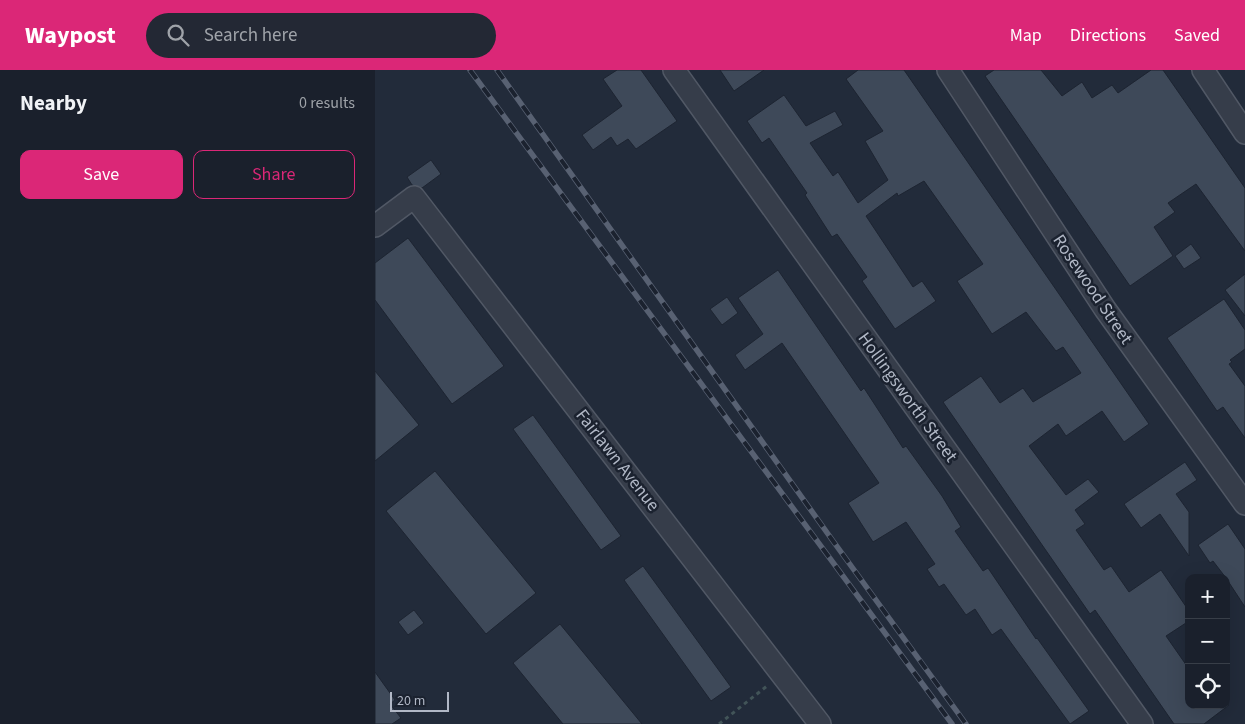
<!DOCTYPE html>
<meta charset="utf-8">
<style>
:root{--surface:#1a202c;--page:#232834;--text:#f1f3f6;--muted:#9fa3a9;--line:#383e48;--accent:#db2777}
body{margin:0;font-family:"Source Sans 3",sans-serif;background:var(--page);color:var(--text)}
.controls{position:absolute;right:15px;bottom:15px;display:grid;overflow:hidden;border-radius:10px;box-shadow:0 5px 20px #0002}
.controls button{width:45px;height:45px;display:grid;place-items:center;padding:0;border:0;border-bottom:1px solid var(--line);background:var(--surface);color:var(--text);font:25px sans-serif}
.scale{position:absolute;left:15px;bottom:12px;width:59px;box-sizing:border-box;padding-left:5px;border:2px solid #b1b8c6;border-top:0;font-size:14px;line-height:18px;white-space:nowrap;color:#b1b8c6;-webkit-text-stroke:4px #1b222f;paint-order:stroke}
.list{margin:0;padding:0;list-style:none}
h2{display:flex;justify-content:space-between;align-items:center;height:65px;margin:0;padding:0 20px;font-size:21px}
h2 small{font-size:16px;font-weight:400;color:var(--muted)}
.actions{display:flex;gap:10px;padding:15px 20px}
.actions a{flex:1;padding:11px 0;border:1px solid var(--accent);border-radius:10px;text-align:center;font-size:18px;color:var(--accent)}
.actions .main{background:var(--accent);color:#fff}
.icon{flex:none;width:28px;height:28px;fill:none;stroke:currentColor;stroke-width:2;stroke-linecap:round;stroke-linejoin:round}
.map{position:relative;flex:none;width:870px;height:654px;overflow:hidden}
header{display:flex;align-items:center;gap:30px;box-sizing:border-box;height:70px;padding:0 25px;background:var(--accent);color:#fff}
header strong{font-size:24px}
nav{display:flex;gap:28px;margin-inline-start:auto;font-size:18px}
.search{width:350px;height:45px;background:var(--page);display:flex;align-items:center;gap:12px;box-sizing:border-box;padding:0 18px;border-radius:28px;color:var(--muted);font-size:19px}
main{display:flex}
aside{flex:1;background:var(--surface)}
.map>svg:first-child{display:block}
.building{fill:#3e4959;stroke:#1d2431}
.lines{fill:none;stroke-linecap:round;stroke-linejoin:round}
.minor-casing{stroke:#515865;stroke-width:24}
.path{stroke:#425458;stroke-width:3;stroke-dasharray:4 4;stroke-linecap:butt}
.minor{stroke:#363d4a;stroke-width:21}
.rail-casing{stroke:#586172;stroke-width:5.5}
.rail{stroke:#1b222f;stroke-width:4;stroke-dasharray:11;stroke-linecap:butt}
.labels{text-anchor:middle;stroke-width:5;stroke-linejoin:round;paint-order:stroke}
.street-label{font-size:18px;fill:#b1b8c6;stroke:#1b222f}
</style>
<header>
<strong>Waypost</strong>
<div class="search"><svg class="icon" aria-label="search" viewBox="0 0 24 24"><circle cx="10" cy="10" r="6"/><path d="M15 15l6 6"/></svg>Search here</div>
<nav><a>Map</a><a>Directions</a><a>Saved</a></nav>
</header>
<main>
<aside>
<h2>Nearby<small>0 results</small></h2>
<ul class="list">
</ul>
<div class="actions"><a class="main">Save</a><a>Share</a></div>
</aside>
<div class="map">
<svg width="870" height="654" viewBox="0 0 870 654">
<rect width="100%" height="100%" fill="#222b3a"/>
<g class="building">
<path d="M 242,0 L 266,0 L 302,51 L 261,79 L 253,69 L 242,76 L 236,67 L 218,80 L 207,65 L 247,36 L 228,9 Z"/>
<path d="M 345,0 L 389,0 L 359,21 Z"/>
<path d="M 483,0 L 529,0 L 774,354 L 749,372 L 727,341 L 691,366 L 683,354 L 654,376 L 691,425 L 713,409 L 724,422 L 700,440 L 710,454 L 701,460 L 729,500 L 736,496 L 754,522 L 786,500 L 814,541 L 814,551 L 791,566 L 814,599 L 814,635 L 854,635 L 829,654 L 799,654 L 720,540 L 715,544 L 568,332 L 606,306 L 625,333 L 648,318 L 658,332 L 706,303 L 688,277 L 681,281 L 651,242 L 617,264 L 582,211 L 608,194 L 549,111 L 523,126 L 522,123 L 491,146 L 538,217 L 547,211 L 561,231 L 520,259 L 487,211 L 492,207 L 462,164 L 457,167 L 430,125 L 432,123 L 394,68 L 387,73 L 372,51 L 409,25 L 431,56 L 460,41 L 468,55 L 435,73 L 458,106 L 463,102 L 483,133 L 513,110 L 490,71 L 508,61 L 471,9 Z"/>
<path d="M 619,0 L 666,0 L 687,26 L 707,12 L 717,28 L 737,15 L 743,23 L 776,0 L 788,0 L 870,118 L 870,181 L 821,114 L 793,133 L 800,142 L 779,157 L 798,186 L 755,216 L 610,6 Z"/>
<path d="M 56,90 L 66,104 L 47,118 L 37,115 L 32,107 Z"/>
<path d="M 33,168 L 129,296 L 77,334 L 0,230 L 0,193 Z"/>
<path d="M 816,174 L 826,188 L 809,199 L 800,186 Z"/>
<path d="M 403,200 L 486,321 L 489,318 L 528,378 L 531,376 L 567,426 L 586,457 L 580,461 L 608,501 L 613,498 L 661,569 L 662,568 L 714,641 L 695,654 L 626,559 L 617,565 L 600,539 L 591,545 L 569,514 L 564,517 L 552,499 L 560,494 L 531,452 L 498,472 L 473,433 L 504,413 L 407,273 L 370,300 L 360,285 L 388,264 L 363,228 Z"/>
<path d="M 870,204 L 870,246 L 850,220 Z"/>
<path d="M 352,227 L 363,243 L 347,255 L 335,239 Z"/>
<path d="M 849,229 L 870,260 L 870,279 L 855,290 L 857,292 L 854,294 L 870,316 L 870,368 L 848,337 L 842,341 L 792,268 Z"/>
<path d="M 0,301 L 44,355 L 0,391 Z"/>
<path d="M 158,345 L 246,466 L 226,480 L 138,359 Z"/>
<path d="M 810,392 L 822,410 L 801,424 L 814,442 L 814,486 L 785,444 L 766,458 L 749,434 Z"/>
<path d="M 60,401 L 161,523 L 111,564 L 11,441 Z"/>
<path d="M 853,454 L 870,479 L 870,537 L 851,508 L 838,491 L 835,493 L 823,475 Z"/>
<path d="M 268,496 L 356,617 L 336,631 L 249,510 Z"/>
<path d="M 39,540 L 49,553 L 33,565 L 23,552 Z"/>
<path d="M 185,554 L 267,654 L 188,654 L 138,593 Z"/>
<path d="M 0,602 L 20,630 L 15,634 L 26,648 L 17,654 L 0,654 Z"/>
</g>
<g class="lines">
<g class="minor-casing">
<g id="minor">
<path d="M 299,0 L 767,654"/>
<path d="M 573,0 L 730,239 L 870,434"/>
<path d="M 828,0 L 870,63"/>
<path d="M 0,156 L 39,127 L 445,654"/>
</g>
</g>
<path class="path" d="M 344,654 L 392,616"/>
<use href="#minor" class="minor"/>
<g class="rail-casing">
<g id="rail">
<path d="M 95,0 L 577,654"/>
<path d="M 122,0 L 458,471 L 591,654"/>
</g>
</g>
<use href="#rail" class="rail"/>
</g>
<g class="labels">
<g class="street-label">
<text transform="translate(718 219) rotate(56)" y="6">Rosewood Street</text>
<text transform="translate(533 327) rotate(54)" y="6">Hollingsworth Street</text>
<text transform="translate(243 390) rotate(52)" y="6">Fairlawn Avenue</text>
</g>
</g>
</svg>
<div class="controls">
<button>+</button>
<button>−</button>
<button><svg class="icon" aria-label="locate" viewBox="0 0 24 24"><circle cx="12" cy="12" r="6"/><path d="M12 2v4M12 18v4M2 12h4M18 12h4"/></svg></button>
</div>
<div class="scale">20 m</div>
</div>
</main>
